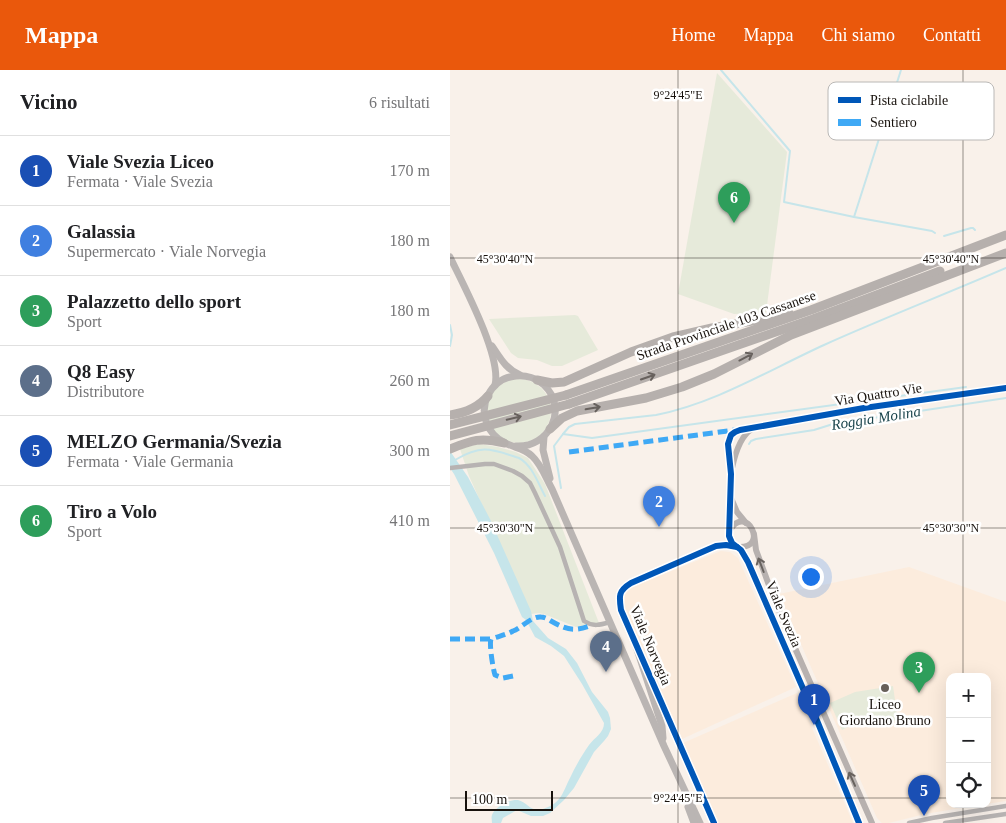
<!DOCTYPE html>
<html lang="it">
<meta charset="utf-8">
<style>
:root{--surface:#fff;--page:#f6f6f6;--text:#202124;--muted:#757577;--line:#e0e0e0;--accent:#ea580c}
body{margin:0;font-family:Georgia,serif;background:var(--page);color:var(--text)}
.controls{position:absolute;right:15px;bottom:15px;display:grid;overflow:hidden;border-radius:10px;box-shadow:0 5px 20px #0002}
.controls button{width:45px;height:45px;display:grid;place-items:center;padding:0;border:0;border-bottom:1px solid var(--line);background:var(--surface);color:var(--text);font:25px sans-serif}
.scale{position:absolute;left:15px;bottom:12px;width:88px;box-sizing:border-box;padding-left:5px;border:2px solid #18120d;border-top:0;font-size:14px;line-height:18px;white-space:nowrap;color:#18120d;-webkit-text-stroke:4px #fff;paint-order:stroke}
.you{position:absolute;left:360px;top:506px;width:18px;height:18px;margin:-12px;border:4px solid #fff;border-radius:50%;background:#1a73e8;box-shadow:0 0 0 8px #1a73e833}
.badge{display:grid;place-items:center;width:32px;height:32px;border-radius:50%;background:var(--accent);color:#fff;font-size:16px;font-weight:700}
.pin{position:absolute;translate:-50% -41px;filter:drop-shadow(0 1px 2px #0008)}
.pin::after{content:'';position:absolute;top:26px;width:18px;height:15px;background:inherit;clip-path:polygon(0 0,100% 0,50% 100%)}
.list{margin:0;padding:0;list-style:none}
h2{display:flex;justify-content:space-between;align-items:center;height:65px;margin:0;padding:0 20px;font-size:21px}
h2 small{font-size:16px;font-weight:400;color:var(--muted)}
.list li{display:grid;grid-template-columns:32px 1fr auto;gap:15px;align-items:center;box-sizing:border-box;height:70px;padding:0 20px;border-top:1px solid var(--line)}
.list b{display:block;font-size:19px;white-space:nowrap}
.list p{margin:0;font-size:16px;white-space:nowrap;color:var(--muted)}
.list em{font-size:16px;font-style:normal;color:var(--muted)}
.icon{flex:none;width:28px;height:28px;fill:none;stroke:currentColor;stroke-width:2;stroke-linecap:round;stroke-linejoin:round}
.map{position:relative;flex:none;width:556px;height:753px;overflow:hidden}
header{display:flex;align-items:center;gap:30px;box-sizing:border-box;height:70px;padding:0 25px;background:var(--accent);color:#fff}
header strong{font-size:24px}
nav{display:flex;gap:28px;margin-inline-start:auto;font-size:18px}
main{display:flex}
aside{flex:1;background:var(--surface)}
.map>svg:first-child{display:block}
.built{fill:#fcecdd}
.green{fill:#e6eada}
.water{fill:#c6e5ea}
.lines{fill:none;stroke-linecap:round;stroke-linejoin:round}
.stream{stroke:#c6e5ea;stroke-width:2}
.street{stroke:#b7b3b2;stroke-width:4.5}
.secondary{stroke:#b7b1af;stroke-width:6}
.primary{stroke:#bab5b3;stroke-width:7}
.highway{stroke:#b6b0ad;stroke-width:9}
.highway-bridge{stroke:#b6b0ad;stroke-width:9}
.quiet{stroke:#3fa9f5;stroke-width:5;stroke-dasharray:10 5;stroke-linecap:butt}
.cycleway-casing{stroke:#fff;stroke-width:9}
.cycleway{stroke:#0057b8;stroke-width:6}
.oneway{stroke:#67615d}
.oneway2{stroke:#68625e}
.ticks{fill:none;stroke:#18120d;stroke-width:1;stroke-opacity:0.45}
.poi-dot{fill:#67605a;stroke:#fff;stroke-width:2}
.labels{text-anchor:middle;stroke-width:5;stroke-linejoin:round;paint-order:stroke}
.street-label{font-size:14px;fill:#18120d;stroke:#fff}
.poi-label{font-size:14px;fill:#18120d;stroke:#fff}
.water-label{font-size:15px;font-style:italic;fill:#1a444c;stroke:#fff}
.key{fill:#fff;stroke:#bab8b6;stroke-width:1}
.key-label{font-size:14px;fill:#18120d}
.ticks-label{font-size:12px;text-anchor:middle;fill:#18120d;stroke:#fff;stroke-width:5;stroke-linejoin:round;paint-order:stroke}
</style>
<header>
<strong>Mappa</strong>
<nav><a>Home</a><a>Mappa</a><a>Chi siamo</a><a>Contatti</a></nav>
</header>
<main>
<aside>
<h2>Vicino<small>6 risultati</small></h2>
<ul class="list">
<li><span class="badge" style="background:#1a4fb4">1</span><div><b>Viale Svezia Liceo</b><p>Fermata · Viale Svezia</p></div><em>170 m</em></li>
<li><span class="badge" style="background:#3f7fe0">2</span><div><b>Galassia</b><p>Supermercato · Viale Norvegia</p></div><em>180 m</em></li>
<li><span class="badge" style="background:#2e9e5b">3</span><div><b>Palazzetto dello sport</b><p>Sport</p></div><em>180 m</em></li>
<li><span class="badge" style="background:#5c6f8a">4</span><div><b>Q8 Easy</b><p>Distributore</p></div><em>260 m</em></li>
<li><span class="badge" style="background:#1a4fb4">5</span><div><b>MELZO Germania/Svezia</b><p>Fermata · Viale Germania</p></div><em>300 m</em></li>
<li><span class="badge" style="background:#2e9e5b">6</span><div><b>Tiro a Volo</b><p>Sport</p></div><em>410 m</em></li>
</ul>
</aside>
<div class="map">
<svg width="556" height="753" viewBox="0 0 556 753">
<rect width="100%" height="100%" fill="#f9f1ea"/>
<g class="built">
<path d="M 271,481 L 280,482 L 288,488 L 346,617 L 232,669 L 170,529 L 177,519 Z"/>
<path d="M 459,497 L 556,532 L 556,731 L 537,734 L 537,607 L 500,607 L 500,734 L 534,734 L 475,744 L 439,753 L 432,753 L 427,748 L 329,524 Z"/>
<path d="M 347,623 L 403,753 L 267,753 L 233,673 Z"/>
</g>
<g class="green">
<path d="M 267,3 L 337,82 L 316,243 L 284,244 L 228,224 Z"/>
<path d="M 125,245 L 128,246 L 148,280 L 112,296 L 102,296 L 87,290 L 68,288 L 61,283 L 39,249 Z"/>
<circle cx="69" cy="341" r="32"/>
<path d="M 29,374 L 48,377 L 66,382 L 78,388 L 95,414 L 149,553 L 126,557 L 94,544 L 89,543 L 81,544 L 19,406 L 10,379 Z"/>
<path d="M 443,616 L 448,651 L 398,657 L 392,660 L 380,633 L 405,622 Z"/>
</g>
<path class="water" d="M 0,381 L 18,407 L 40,449 L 81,541 L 83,551 L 98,568 L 116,579 L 127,593 L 142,622 L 158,642 L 160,648 L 161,659 L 158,666 L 154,671 L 144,682 L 124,718 L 114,730 L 100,743 L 93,746 L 81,746 L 67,740 L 53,748 L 51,753 L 42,753 C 42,750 41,748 42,745 C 45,737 59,729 68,730 C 77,732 81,743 93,739 C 99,737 105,734 109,729 C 114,723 116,715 120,708 C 125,697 132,685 139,675 C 145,667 154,663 154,653 L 132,614 L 114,586 L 101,576 L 85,567 L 76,550 L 72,547 L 44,483 L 4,404 L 0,398 Z"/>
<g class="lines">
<g class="stream">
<path d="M 271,0 L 340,81 L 334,132 L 404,147 L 482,161 L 485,163"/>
<path d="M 404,147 L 451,0"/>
<path d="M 494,166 L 521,158 L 523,158 L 525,160"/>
<path d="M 0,255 L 2,265 L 0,276"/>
<path d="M 113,364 L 119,357 L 125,354 L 206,345 C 266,333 319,300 374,275 C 434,248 496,224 556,198"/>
<path d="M 299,374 L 301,371 L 306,369 L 364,360 L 383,354 L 556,328"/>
<path d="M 5,390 C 32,374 41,379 69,388 C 82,395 88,413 95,426"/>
<path d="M 111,418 L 104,376 L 113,364 L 142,368 L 516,317"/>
</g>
<g class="street">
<path d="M 0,398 L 35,394 L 44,394 L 63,401 L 72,406 L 80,413 L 85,423 L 110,477 L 134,551 C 143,557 150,555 160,552"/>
<path d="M 183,568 C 179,558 167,537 170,526 C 171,521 174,519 177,516 L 268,476 L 276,475 L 285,476"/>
<path d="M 196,598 L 264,753"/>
<path d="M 459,753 L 482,748 L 556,736"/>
<path d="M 495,753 L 556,744"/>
</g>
<g class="secondary">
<path d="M 282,398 C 285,384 290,366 302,359"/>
<path d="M 281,428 L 287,442 L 296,453"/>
<path d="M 280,460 C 296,433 320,479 288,477"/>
<path d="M 304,464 L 306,480 L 323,526 L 341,569 L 422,753"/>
<path d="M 409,753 L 368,653 L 298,492 L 291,480 L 282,473 L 279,466 L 281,404 L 278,374 L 281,365 L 285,362 L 290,360 L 414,338 L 556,318"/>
</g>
<g class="primary">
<path d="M 0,187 C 13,214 52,287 45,315"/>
<path d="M 42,276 C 51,289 55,298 70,305"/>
<path d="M 94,367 L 93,380 L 100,408"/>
<path d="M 66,376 C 99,378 119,339 94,315 C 87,308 76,305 66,306 C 54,307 44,314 38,325 C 29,343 37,364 55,373 C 65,378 74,378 82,386 C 91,394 96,408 102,419 L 214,676 L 250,753"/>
<path d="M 183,567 L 212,656 L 213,668"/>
<path d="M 238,737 L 244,753"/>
</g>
<g class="highway">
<path d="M 87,310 L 102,313 L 114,312 L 181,282 L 223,267 L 262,258 L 302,251 L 339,243"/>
<path d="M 116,325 L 361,240 L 556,165"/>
<path d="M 119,334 L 363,249 L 490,201"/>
<path d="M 0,345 C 15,343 28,338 38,326"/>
<path d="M 100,359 L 112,348 L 127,341 L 196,328 L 232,317 L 264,304 L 341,265 L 556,183"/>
<path d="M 0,379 C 22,370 31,367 54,373"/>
</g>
<g class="highway-bridge">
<path d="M 0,355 L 116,325"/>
<path d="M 0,366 L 119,334"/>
</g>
<g class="quiet">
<path d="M 119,382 L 285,360"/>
<path d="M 0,569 L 41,569"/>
<path d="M 63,606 L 53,608 L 45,605 C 43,599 39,574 41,569 C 49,566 56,565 63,561 C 71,558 82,546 91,547 C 94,547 98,549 101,551 C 117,560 124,562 142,555"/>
</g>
<g class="cycleway-casing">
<g id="cycleway">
<path d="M 264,753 L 171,540 C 169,526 168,521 181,513 L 266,476 L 276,475 L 287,477"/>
<path d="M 409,753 L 368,653 L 298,492 L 291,480 L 282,473 L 279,466 L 281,404 L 278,374 L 281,365 L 285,362 L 290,360 L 414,338 L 556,318"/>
</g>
</g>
<use href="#cycleway" class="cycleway"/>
</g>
<defs><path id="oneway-shaft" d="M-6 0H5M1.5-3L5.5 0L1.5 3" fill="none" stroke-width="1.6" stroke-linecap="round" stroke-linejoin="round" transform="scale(1.25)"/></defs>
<g class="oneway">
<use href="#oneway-shaft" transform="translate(296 287) rotate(-28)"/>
<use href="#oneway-shaft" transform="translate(198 307) rotate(-19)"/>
<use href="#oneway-shaft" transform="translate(143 338) rotate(-10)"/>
<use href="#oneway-shaft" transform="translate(64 348) rotate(-14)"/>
</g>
<g class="oneway2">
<use href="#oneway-shaft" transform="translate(311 495) rotate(-111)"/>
<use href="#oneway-shaft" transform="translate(402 709) rotate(-114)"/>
</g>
<path class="ticks" d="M 228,0 L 228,753M 513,0 L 513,607M 0,188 L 556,188M 0,458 L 556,458M 0,728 L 500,728M 537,728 L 556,728M 513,734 L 513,753"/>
<circle class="poi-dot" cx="435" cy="618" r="5"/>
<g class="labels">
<g class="street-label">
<text transform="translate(276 255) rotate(-19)" y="5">Strada Provinciale 103 Cassanese</text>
<text transform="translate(428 324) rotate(-9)" y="5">Via Quattro Vie</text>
<text transform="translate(334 544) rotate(67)" y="5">Viale Svezia</text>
<text transform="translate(201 575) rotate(67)" y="5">Viale Norvegia</text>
</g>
<g class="poi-label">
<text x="435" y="639">Liceo<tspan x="435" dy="16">Giordano Bruno</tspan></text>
</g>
<g class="water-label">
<text transform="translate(426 348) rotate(-9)" y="5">Roggia Molina</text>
</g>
</g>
<rect x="378" y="12" width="166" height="58" rx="8" class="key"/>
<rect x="388" y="27" width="23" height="6" fill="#0057b8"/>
<rect x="388" y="49" width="23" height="7" fill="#3fa9f5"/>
<g class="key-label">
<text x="420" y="35">Pista ciclabile</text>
<text x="420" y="57">Sentiero</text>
</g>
<g class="ticks-label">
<text x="228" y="29">9°24'45"E</text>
<text x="55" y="193">45°30'40"N</text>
<text x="501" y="193">45°30'40"N</text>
<text x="55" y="462">45°30'30"N</text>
<text x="501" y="462">45°30'30"N</text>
<text x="228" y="732">9°24'45"E</text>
</g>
</svg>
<div class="controls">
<button>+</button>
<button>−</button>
<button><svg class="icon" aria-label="locate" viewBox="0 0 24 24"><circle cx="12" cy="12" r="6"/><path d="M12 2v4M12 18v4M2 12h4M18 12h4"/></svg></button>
</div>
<div class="scale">100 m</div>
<div class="you"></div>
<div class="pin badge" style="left:364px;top:655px;background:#1a4fb4">1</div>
<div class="pin badge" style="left:209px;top:457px;background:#3f7fe0">2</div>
<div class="pin badge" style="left:469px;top:623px;background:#2e9e5b">3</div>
<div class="pin badge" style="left:156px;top:602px;background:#5c6f8a">4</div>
<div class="pin badge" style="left:474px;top:746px;background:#1a4fb4">5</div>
<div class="pin badge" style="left:284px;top:153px;background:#2e9e5b">6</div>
</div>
</main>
